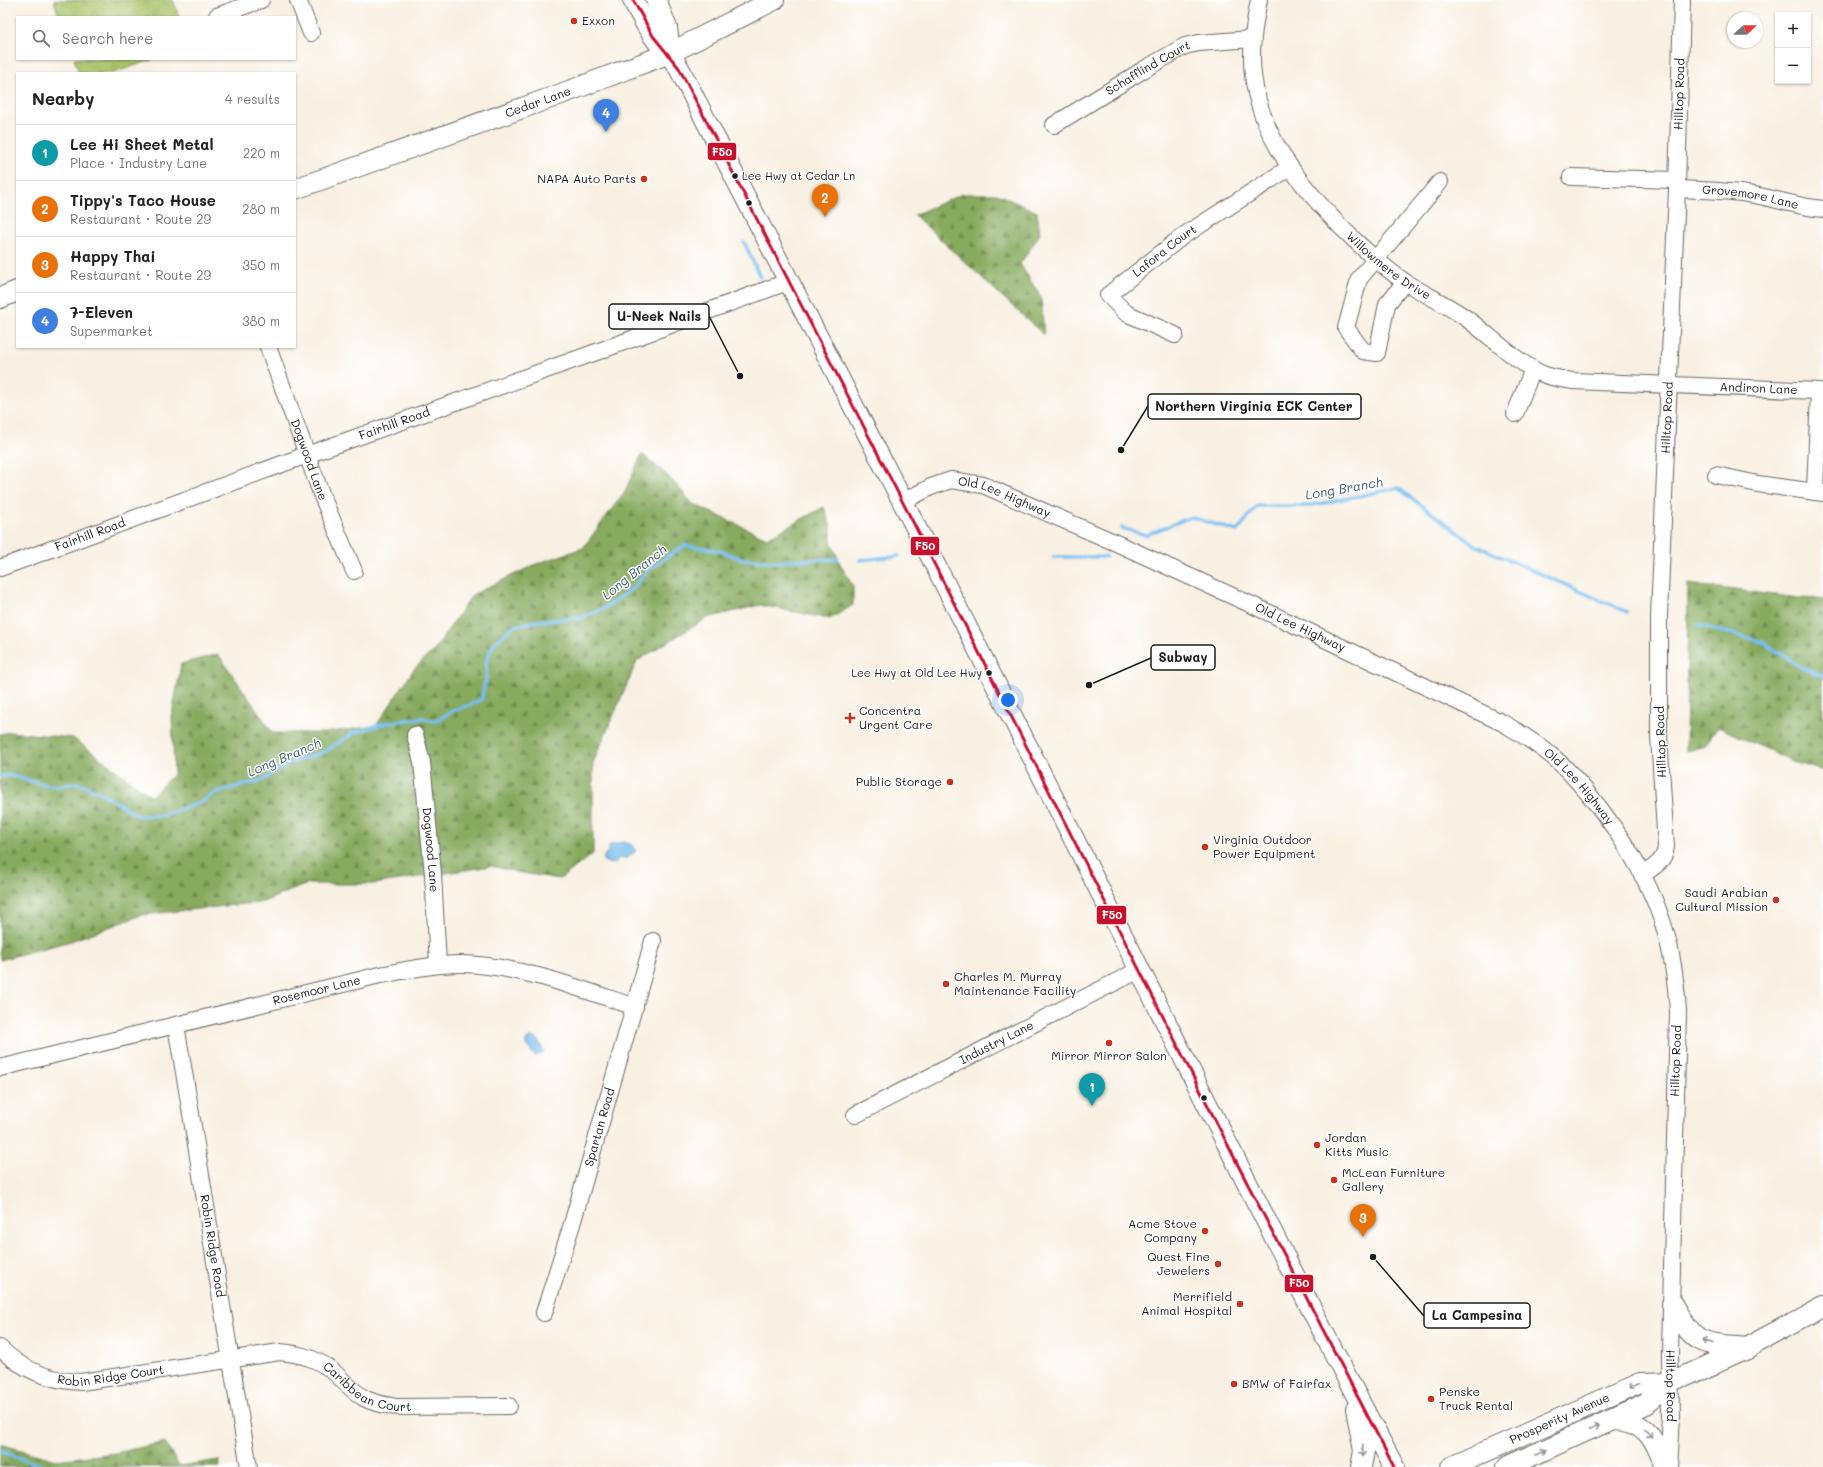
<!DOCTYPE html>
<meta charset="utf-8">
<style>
:root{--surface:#fff;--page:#f2f2f2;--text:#222;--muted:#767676;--line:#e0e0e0;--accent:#c8321e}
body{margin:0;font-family:Mali,sans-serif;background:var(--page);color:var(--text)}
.controls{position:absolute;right:12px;top:12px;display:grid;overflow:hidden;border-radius:0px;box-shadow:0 1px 3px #0004}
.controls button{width:36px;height:36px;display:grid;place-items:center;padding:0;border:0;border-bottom:1px solid var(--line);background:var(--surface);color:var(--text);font:20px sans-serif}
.compass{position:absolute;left:1727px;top:12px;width:36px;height:36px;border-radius:50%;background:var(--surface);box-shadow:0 1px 3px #0004;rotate:68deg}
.you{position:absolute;left:1008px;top:700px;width:14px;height:14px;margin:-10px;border:3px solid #fff;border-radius:50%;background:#1a73e8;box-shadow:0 0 0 6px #1a73e833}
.badge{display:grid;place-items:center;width:26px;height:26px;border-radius:50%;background:var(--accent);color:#fff;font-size:13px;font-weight:700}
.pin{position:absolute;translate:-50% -33px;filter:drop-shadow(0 1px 2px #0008)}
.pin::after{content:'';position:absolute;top:21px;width:14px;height:12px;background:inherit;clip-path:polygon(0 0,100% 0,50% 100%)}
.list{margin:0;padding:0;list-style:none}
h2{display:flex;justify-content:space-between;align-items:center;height:52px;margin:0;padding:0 16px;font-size:17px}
h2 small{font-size:13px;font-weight:400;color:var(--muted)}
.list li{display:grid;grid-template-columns:26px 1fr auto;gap:12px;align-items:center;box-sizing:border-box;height:56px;padding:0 16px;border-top:1px solid var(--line)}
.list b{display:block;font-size:15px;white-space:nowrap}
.list p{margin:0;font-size:13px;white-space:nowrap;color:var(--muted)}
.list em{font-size:13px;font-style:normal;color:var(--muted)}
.icon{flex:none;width:22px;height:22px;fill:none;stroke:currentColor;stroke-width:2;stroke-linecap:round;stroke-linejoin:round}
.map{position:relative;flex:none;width:1823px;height:1467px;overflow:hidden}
.search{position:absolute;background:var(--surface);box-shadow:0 1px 3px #0004;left:16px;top:16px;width:280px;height:44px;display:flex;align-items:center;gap:10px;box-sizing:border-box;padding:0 14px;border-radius:0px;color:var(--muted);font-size:15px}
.panel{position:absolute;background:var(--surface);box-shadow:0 1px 3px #0004;left:16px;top:72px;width:280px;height:276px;border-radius:0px}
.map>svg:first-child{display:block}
.forest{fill:url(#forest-firs);stroke:#52633d}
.park{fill:url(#park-crowns);stroke:#637043}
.water{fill:url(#water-ripples);stroke:#4a6d86}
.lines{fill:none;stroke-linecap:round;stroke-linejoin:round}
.stream{stroke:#79bef0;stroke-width:3.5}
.minor-casing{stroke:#696661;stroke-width:18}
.major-casing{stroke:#696661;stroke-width:22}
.minor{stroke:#fff;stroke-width:16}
.major{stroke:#fff;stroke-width:20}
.bus-1-casing{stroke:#fff;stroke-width:6}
.bus-1{stroke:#c8102e;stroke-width:3}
.oneway{stroke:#999}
.poi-dot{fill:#c8321e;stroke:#fff;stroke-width:1.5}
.bus-dot{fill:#1c1c1c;stroke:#fff;stroke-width:1.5}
.labels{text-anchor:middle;stroke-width:3;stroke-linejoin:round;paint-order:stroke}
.bus-label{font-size:11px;fill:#1c1c1c;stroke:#fff;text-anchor:start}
.poi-label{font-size:12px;fill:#1c1c1c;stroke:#fff;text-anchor:start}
.street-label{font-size:12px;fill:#1c1c1c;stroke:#fff}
.water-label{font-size:13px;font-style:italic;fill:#415d71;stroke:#fff}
.leader{fill:none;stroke:#1c1c1c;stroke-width:1.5}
.callout-dot{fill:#1c1c1c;stroke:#fff;stroke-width:1.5}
.callout{fill:#fff;stroke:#1c1c1c;stroke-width:1.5}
.callout-label{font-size:13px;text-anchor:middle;font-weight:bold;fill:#1c1c1c}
.line-badge{stroke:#fff;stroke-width:1.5}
.badge-label{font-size:11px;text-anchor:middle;font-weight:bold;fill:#fff}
</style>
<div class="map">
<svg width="1823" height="1467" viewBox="0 0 1823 1467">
<defs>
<pattern id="forest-firs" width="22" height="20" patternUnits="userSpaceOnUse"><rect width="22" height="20" fill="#87aa5e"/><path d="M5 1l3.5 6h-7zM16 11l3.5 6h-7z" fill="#6e8a4d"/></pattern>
<pattern id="park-crowns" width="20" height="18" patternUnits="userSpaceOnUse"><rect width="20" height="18" fill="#aac46a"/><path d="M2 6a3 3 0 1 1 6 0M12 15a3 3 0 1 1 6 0" fill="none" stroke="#92a85b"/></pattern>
<pattern id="water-ripples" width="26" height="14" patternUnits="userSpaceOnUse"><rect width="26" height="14" fill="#79bef0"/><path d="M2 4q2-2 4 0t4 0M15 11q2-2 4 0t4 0" fill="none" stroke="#68a3cd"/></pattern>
</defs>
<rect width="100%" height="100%" fill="#fff"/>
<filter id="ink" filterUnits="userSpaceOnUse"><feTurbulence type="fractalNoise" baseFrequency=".025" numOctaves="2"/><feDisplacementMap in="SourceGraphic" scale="8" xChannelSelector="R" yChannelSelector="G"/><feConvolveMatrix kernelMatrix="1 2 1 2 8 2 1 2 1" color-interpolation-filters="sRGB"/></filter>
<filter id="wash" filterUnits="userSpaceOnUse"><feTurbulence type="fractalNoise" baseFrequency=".012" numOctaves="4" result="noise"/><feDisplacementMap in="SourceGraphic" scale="16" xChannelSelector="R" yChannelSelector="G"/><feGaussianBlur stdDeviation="0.9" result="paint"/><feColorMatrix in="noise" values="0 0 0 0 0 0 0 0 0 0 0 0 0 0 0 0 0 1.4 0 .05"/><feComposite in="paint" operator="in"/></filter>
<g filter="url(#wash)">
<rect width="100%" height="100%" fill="#f8f0e2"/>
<g class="forest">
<path d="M 962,194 L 997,194 L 1037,212 L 1040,234 L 1020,264 L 1041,297 L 1044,335 L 914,215 Z"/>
<path d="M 642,454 L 669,477 L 693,504 L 767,538 L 824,507 L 831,527 L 831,541 L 841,566 L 853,586 L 853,605 L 830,619 L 760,605 L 707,618 L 637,661 L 593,763 L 593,854 L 560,879 L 521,873 L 492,866 L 373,884 L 307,884 L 263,902 L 142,915 L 71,941 L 0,960 L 0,734 L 10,732 L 73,738 L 151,796 L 174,774 L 172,715 L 181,664 L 218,654 L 273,733 L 323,733 L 376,726 L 414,669 L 435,649 L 472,595 L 536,564 L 583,548 L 625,491 Z"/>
<path d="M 1688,584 L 1799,598 L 1823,599 L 1823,771 L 1797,763 L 1718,727 L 1704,747 L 1686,751 Z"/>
<path d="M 165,1442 L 179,1466 L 219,1460 L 220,1467 L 0,1467 L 0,1444 L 56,1460 L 115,1453 Z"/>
</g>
<g class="park">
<path d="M 54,0 L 173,0 L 179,17 L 59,17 Z"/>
<path d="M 74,59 L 154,59 L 113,73 L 79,73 Z"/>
</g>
<g class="water">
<path d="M 624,842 L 630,844 L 635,848 L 635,852 L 627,858 L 619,858 L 615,863 L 611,864 L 604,861 L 604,856 L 608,851 L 610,845 Z"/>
<path d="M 531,1037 L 538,1040 L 544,1053 L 535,1056 L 526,1045 L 526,1041 Z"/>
</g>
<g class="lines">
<g class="stream">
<path d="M 744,242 L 760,277"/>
<path d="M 1122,528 L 1146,535 L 1191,517 L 1237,531 L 1257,506 L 1308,506 L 1398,488 L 1475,545 L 1627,612"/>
<path d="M 1053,557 L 1106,557"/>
<path d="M 860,560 L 899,556"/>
<path d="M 1698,625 L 1763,642 L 1804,669 L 1823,675"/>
<path d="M 0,777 L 8,775 L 43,784 L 56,786 L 78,783 L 101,793 L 139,816 L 163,815 L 202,802 L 217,792 L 263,780 L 285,765 L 326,751 L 353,733 L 386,723 L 413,719 L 422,718 L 436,721 L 451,712 L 481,700 L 486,679 L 487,659 L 494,643 L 514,626 L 536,621 L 581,618 L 606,607 L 632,589 L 649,569 L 685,545 L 720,551 L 742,559 L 777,562 L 794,560 L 838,559"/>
<path d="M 0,1451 L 45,1467"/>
</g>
</g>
</g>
<g filter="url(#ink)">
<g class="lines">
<g class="minor-casing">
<g id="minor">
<path d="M 298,0 L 311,33"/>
<path id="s1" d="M 1259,0 C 1254,25 1250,49 1253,75 C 1260,136 1300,185 1341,227 C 1361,247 1382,266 1405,282 C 1424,294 1444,303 1463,316 C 1489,334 1512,359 1540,373 C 1551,378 1561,379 1573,381 L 1819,391 L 1815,492"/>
<path d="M 217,16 L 261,0"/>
<path id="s2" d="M 1054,125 L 1143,70 L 1185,46 L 1199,43 L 1252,39"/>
<path d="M 1571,177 L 1676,180"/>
<path id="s3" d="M 1677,189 C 1703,190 1728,190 1754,195 C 1777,199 1799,207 1823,209"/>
<path d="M 1405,282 L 1387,304 L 1377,353 L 1363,351 L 1346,328 L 1359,279 L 1440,182"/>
<path id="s4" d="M 1175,335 L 1126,313 L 1108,295 L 1183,236 L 1289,168"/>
<path id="s5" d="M 268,347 L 322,496 L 354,571"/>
<path d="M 1515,414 L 1533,369"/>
<path d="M 1716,475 L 1758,484 L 1823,493"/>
<path id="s6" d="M 902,502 L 931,487 L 951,480 L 983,485 L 1114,542 L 1263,610 L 1503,723 C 1527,737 1552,753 1571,774 C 1610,816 1649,875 1665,930 C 1673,956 1676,983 1678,1011 L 1670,1353 L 1671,1417 L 1668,1467"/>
<path id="s7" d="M 0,568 L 301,457 L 602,350 L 790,281"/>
<path id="s8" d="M 415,735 L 422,762 L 433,874 L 438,965"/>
<path id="s9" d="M 1642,875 C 1654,867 1664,862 1666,847 L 1659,736 L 1659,616 L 1677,189 L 1682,0"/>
<path id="s10" d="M 176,1026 C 202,1173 223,1320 249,1467"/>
<path id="s11" d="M 0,1068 L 380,975 C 407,970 434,964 461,964 C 519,965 581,989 635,1007"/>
<path id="s12" d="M 855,1115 L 1139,970"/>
<path id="s13" d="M 544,1313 L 572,1224 L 653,941"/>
<path id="s14" d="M 0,1348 C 22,1370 51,1381 81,1382 L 280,1352 C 301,1354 320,1359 336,1374 C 345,1383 354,1392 364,1398 C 375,1404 386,1405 397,1407 L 509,1406"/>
</g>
</g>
<g class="major-casing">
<g id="major">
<path d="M 633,0 C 640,14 647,28 657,41 C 665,50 672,57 679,68 C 783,272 890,474 993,679 C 1127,942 1256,1207 1394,1467"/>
<path d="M 656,0 L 667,28 L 670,53"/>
<path id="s15" d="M 295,189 L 553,97 L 670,53 L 774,0"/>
<path d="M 0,298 L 17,291"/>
<path d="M 1672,1304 C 1679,1315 1686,1331 1698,1339 C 1711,1347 1732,1346 1747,1348"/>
<path d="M 1356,1409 L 1364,1451 L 1361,1467"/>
<path d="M 1614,1419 C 1646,1420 1655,1440 1665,1467"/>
<path id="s16" d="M 1451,1467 L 1640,1383 L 1672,1382"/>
<path d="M 1507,1467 L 1646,1404 L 1672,1382 L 1747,1348 L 1823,1307"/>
</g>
</g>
<use href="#minor" class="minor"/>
<use href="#major" class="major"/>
<g class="bus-1-casing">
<path id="bus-1" d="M 633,0 L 653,36 L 679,68 L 915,526 L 1242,1173 L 1394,1467"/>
</g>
<use href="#bus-1" class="bus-1"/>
</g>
<defs><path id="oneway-shaft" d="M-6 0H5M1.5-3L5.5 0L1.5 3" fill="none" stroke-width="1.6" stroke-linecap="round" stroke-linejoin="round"/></defs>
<g class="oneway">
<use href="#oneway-shaft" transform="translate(1708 1342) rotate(-164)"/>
<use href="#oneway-shaft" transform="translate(1633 1386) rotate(156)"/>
<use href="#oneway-shaft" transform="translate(1594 1428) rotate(-24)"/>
<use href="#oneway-shaft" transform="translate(1648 1434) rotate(49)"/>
<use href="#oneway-shaft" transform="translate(1363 1451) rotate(90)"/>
<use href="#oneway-shaft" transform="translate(1541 1452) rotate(-25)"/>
</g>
</g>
<g class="poi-dot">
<circle cx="574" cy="21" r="4"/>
<circle cx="644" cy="179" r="4"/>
<path d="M848 712h4v4h4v4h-4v4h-4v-4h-4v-4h4z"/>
<circle cx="950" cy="782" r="4"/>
<circle cx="1205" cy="847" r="4"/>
<circle cx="1776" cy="900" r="4"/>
<circle cx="946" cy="984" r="4"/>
<circle cx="1109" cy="1043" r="4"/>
<circle cx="1317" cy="1145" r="4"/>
<circle cx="1334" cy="1180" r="4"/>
<circle cx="1205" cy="1231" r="4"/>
<circle cx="1218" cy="1264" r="4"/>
<circle cx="1240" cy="1304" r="4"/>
<circle cx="1234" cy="1384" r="4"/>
<circle cx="1431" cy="1399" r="4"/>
</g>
<g class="bus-dot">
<circle cx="735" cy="176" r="3.5"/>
<circle cx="749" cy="203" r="3.5"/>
<circle cx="989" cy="673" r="3.5"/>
<circle cx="1204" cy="1098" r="3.5"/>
</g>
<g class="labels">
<g class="bus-label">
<text x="742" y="180">Lee Hwy at Cedar Ln</text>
<text x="982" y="677" text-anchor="end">Lee Hwy at Old Lee Hwy</text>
</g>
<g class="poi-label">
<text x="582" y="25">Exxon</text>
<text x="636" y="183" text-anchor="end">NAPA Auto Parts</text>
<text x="859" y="715">Concentra<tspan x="859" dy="14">Urgent Care</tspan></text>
<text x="942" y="786" text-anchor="end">Public Storage</text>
<text x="1213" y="844">Virginia Outdoor<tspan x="1213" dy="14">Power Equipment</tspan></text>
<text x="1768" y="897" text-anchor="end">Saudi Arabian<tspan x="1768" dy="14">Cultural Mission</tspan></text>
<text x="954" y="981">Charles M. Murray<tspan x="954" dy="14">Maintenance Facility</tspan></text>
<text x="1109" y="1060" text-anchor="middle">Mirror Mirror Salon</text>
<text x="1325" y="1142">Jordan<tspan x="1325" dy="14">Kitts Music</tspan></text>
<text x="1342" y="1177">McLean Furniture<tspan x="1342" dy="14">Gallery</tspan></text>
<text x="1197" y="1228" text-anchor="end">Acme Stove<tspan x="1197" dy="14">Company</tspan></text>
<text x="1210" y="1261" text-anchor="end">Quest Fine<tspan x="1210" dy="14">Jewelers</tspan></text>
<text x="1232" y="1301" text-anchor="end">Merrifield<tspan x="1232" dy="14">Animal Hospital</tspan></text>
<text x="1242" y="1388">BMW of Fairfax</text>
<text x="1439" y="1396">Penske<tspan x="1439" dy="14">Truck Rental</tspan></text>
</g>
<g class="street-label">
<text dy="4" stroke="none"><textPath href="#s2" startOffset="110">Schafflind Court</textPath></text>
<text dy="4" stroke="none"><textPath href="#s9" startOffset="792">Hilltop Road</textPath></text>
<text dy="4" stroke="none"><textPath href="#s15" startOffset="258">Cedar Lane</textPath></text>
<text dy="4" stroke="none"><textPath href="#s3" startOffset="74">Grovemore Lane</textPath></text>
<text dy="4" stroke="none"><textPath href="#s4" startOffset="151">Lafora Court</textPath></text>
<text dy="4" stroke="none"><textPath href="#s1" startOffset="316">Willowmere Drive</textPath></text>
<text dy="4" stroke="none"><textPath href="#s1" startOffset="722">Andiron Lane</textPath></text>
<text dy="4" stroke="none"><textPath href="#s9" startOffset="468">Hilltop Road</textPath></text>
<text dy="4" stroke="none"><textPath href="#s7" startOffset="420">Fairhill Road</textPath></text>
<text dy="4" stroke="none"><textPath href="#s5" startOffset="120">Dogwood Lane</textPath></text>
<text dy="4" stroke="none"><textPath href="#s6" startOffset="110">Old Lee Highway</textPath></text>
<text dy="4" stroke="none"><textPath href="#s7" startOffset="96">Fairhill Road</textPath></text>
<text dy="4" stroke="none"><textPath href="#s6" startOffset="434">Old Lee Highway</textPath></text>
<text transform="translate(1661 742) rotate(-92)" y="4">Hilltop Road</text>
<text dy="4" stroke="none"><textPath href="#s6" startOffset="758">Old Lee Highway</textPath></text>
<text dy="4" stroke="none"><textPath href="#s8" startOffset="116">Dogwood Lane</textPath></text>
<text dy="4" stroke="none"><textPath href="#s11" startOffset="326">Rosemoor Lane</textPath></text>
<text dy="4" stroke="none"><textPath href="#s12" startOffset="159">Industry Lane</textPath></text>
<text transform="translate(1676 1061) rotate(-88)" y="4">Hilltop Road</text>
<text dy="4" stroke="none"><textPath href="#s13" startOffset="194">Spartan Road</textPath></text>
<text dy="4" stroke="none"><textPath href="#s10" startOffset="223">Robin Ridge Road</textPath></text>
<text dy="4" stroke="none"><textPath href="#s14" startOffset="120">Robin Ridge Court</textPath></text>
<text dy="4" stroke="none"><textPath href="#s14" startOffset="388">Caribbean Court</textPath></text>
<text dy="4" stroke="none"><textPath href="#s6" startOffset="1384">Hilltop Road</textPath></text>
<text dy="4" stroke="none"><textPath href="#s16" startOffset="119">Prosperity Avenue</textPath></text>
</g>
<g class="water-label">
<text transform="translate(1344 488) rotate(-10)" y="5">Long Branch</text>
<text transform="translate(634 572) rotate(-39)" y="5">Long Branch</text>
<text transform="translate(284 757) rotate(-23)" y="5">Long Branch</text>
</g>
</g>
<path class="leader" d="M740 376L709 316M1121 450L1148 406M1089 685L1151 658M1373 1257L1424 1316"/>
<g class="callout-dot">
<circle cx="740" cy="376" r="4"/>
<circle cx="1121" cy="450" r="4"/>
<circle cx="1089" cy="685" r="4"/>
<circle cx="1373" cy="1257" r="4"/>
</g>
<g class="callout">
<rect x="609" y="304" width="100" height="25" rx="4"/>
<rect x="1148" y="394" width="213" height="25" rx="4"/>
<rect x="1151" y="645" width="64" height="25" rx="4"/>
<rect x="1424" y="1303" width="106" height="25" rx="4"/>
</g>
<g class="callout-label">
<text x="659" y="321">U-Neek Nails</text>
<text x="1254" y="411">Northern Virginia ECK Center</text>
<text x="1183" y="662">Subway</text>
<text x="1477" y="1320">La Campesina</text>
</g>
<g class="line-badge">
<rect x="707" y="142" width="30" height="19" rx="4" fill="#c8102e"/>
<rect x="910" y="536" width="30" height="20" rx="4" fill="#c8102e"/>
<rect x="1096" y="905" width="31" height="20" rx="4" fill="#c8102e"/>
<rect x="1284" y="1274" width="30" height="19" rx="4" fill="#c8102e"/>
</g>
<g class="badge-label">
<text x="722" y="156">F50</text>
<text x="925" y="550">F50</text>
<text x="1112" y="919">F50</text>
<text x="1299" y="1287">F50</text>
</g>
</svg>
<div class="controls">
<button>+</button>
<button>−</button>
</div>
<svg class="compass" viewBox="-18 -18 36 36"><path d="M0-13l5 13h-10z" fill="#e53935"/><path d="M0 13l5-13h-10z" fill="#767676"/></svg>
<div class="you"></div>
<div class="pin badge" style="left:1092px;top:1106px;background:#0f9aa8">1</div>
<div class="pin badge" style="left:825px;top:217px;background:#e8710a">2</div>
<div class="pin badge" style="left:1363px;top:1237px;background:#e8710a">3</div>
<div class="pin badge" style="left:606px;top:132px;background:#3f7fe0">4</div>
<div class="search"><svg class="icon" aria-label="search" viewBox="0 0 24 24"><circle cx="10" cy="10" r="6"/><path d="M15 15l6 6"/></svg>Search here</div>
<section class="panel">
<h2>Nearby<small>4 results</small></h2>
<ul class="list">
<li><span class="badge" style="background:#0f9aa8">1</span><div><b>Lee Hi Sheet Metal</b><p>Place · Industry Lane</p></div><em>220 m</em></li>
<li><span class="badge" style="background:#e8710a">2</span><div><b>Tippy's Taco House</b><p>Restaurant · Route 29</p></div><em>280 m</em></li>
<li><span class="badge" style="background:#e8710a">3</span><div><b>Happy Thai</b><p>Restaurant · Route 29</p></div><em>350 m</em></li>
<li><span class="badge" style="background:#3f7fe0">4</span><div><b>7-Eleven</b><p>Supermarket</p></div><em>380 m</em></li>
</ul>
</section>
</div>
